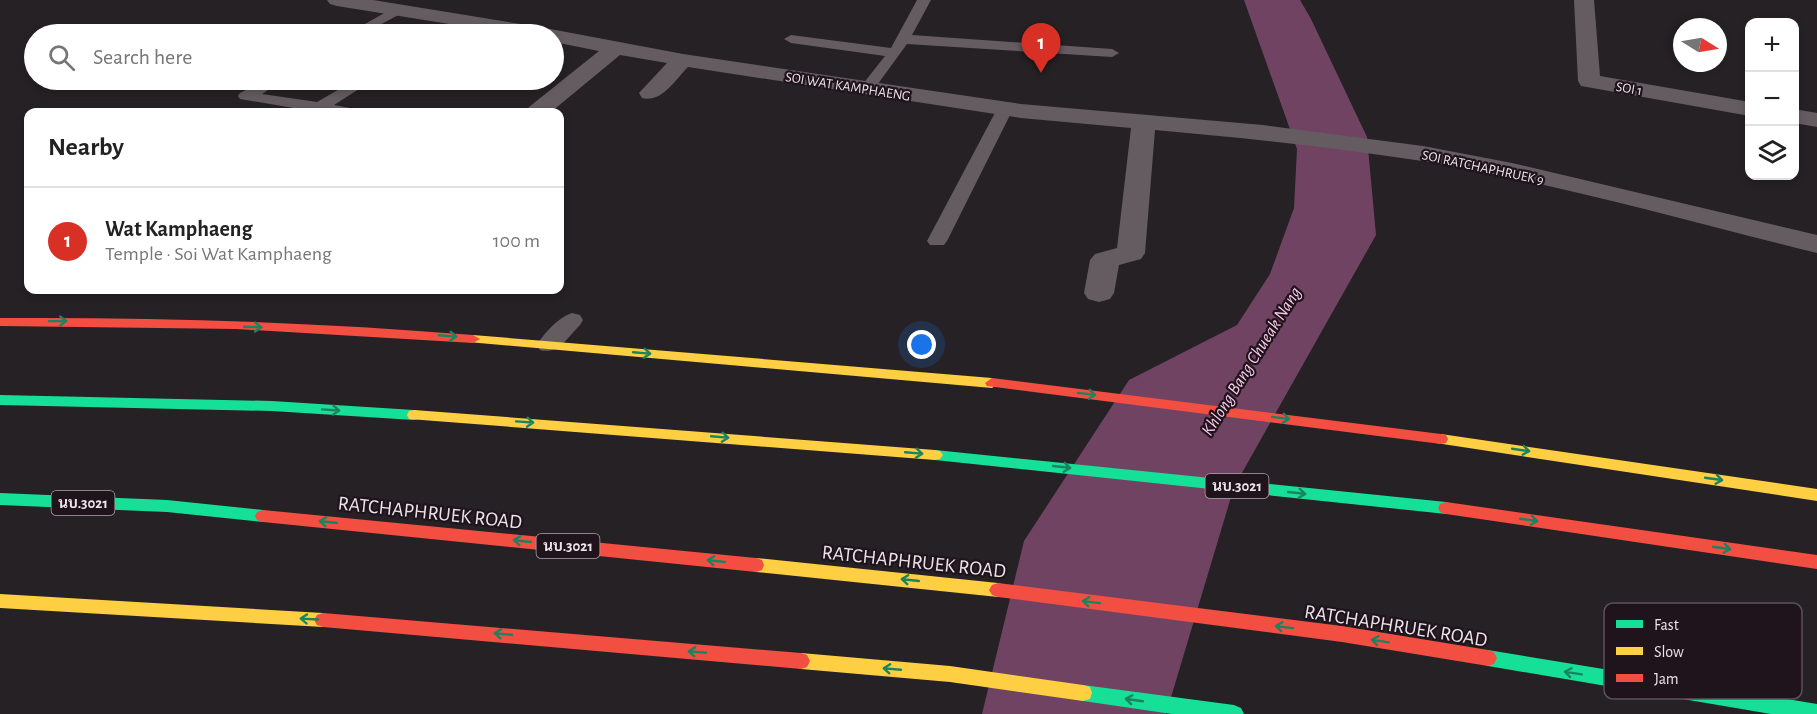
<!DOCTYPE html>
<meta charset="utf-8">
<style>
:root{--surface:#fff;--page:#f6f6f6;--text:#222;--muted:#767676;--line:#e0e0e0;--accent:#d93025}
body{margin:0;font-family:"Alegreya Sans",Sarabun,sans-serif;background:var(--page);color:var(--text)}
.controls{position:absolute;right:18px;top:18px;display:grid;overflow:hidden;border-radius:12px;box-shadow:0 3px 9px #0003}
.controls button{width:54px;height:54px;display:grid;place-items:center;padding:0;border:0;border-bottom:2px solid var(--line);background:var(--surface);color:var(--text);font:30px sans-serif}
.compass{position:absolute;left:1673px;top:18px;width:54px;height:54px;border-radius:50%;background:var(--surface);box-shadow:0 3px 9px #0003;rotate:101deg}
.you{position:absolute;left:922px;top:345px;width:21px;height:21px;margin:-15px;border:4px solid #fff;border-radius:50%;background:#1a73e8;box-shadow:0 0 0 9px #1a73e833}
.badge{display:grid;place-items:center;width:39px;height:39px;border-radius:50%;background:var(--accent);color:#fff;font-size:20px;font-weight:700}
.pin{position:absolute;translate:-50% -50px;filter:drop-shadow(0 2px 3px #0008)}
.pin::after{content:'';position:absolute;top:32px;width:21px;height:18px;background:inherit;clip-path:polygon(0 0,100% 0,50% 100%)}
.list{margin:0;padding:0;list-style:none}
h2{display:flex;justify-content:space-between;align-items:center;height:78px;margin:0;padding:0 24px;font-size:26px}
h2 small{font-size:20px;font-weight:400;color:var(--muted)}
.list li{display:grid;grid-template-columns:39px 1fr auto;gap:18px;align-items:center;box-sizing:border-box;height:108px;padding:0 24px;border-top:2px solid var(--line)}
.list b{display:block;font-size:22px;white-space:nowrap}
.list p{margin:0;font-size:20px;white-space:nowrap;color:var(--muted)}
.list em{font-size:20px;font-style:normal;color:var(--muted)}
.icon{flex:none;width:33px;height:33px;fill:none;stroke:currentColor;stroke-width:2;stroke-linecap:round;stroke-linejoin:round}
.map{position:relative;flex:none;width:1817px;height:714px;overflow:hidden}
.search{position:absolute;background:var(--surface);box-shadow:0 3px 9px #0003;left:24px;top:24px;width:540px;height:66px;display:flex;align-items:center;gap:15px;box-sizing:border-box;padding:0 21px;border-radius:33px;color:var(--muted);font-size:22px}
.panel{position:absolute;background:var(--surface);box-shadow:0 3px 9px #0003;left:24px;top:108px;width:540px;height:186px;border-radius:12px}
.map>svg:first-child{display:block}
.water{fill:#714363}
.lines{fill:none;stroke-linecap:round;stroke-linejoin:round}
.lane{fill:#645c61;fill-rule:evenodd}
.street{fill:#645c61;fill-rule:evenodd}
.fast{fill:#16e098;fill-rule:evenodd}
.slow{fill:#ffcf43;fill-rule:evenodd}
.jam{fill:#f24e42;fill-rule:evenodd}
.oneway{stroke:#1a8460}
.labels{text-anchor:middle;stroke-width:4.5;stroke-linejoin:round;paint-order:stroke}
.far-street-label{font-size:14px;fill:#ebe3e8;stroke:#1f141c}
.shield{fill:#1f141c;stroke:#aea5ab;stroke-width:1.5}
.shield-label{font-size:15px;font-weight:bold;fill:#ebe3e8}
.water-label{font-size:18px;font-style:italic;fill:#facaea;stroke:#1f141c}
.near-street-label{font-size:20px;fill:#ebe3e8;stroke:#1f141c}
.key{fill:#1f141c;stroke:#5c5259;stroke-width:1.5}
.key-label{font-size:16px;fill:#ebe3e8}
</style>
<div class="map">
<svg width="1817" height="714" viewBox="0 0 1817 714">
<rect width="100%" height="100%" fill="#262124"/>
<path class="water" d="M 1244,0 L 1300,0 L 1311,19 L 1367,137 L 1376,235 L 1234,487 L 1166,714 L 982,714 L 1024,541 L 1129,380 L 1237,325 L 1270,274 L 1294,208 L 1297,149 Z"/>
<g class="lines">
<g class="lane">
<path d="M 917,0 L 931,0 L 912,35 L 1112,49 L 1119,53 L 1112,57 L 907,44 L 872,92 L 867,94 L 859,89 L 885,56 L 791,43 L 784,39 L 791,35 L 891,48 Z"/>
<path d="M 397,6 L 404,10 L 402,13 L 363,34 L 347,34 Z"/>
<path d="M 463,16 L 470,20 L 468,23 L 448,34 L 432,34 Z"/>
<path d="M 265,80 L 283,80 L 262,94 L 317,102 L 355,80 L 373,80 L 334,105 L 355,109 L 357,112 L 317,112 L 240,99 L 238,96 L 240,93 Z"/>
<path d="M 1005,104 L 1013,109 L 947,241 L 944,245 L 930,245 L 927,241 L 997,109 Z"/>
<path d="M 572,313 L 580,315 L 583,320 L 580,325 C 568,337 558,355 540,350 L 537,345 C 544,333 559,317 572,313 Z"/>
</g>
<g class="street">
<path d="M 327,0 L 373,0 L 545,28 L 683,54 L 1021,104 L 1263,125 L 1423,146 L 1512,163 L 1817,235 L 1817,253 C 1687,221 1553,182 1422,161 C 1333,147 1245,138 1155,130 L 1145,253 L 1141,259 L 1119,265 L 1114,293 L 1110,299 L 1099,302 L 1088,299 L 1084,293 L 1090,260 L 1095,254 L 1117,248 L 1131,128 L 1021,118 L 688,67 C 675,80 662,103 642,98 L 639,93 L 667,63 L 620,55 L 551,112 L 526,112 L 529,107 L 599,51 L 554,42 L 554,34 L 511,34 L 337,6 L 330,4 Z"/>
<path d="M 1574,0 L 1594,0 L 1600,76 L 1750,102 L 1750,116 L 1581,86 L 1578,81 Z"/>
<path d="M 1794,109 L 1817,113 L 1817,127 L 1794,123 Z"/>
</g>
<g class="fast">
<path d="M 0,395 L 272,401 L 414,410 L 419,411 L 421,415 L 419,419 L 414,420 L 272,411 L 0,405 Z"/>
<path d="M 935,450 L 1446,502 L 1452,504 L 1454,508 L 1452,512 L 1446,514 L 935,460 L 930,459 L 927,455 L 930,451 Z"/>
<path d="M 0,493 L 167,500 L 263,510 L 269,512 L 271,516 L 269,520 L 263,522 L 167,512 L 0,505 Z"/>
<path d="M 1488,650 L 1817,704 L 1817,714 L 1771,714 L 1488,666 L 1482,664 L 1479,658 L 1482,652 Z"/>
<path d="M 1083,685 L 1234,705 L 1241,708 L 1244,714 L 1172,714 L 1083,701 L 1076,699 L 1074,693 L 1076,687 Z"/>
</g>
<g class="slow">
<path d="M 473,335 L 992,378 L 999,383 L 992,388 L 468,342 L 466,339 Z"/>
<path d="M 414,410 L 935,450 L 940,451 L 943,455 L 940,459 L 935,460 L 409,419 L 407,415 L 409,411 Z"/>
<path d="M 1441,434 L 1817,489 L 1817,501 L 1436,443 L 1434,439 L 1436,435 Z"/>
<path d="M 756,558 L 998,583 L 1004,585 L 1007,590 L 1004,595 L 998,597 L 756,572 L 750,570 L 748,565 L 750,560 Z"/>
<path d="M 0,594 L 323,613 L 329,615 L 332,620 L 329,625 L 323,627 L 0,608 Z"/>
<path d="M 801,653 L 950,666 L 1083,685 L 1090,687 L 1092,693 L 1090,699 L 1083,701 L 950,682 L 801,669 L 795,667 L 792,661 L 795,655 Z"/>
</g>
<g class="jam">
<path d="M 0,318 C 158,317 315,322 473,335 L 480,339 L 473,343 L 236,329 L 0,326 Z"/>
<path d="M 992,378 L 1441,434 L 1446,435 L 1448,439 L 1446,443 L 1441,444 L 987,386 L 985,383 Z"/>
<path d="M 1446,502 L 1817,555 L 1817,569 L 1446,514 L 1440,512 L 1438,508 L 1440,504 Z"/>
<path d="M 263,510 L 756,558 L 762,560 L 764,565 L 762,570 L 756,572 L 263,522 L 257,520 L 255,516 L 257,512 Z"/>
<path d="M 998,583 L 1342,626 L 1488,650 L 1494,652 L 1497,658 L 1494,664 L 1488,666 L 1342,642 L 998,597 L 992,595 L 989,590 L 992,585 Z"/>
<path d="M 323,613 L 801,653 L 807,655 L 810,661 L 807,667 L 801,669 L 323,627 L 317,625 L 314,620 L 317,615 Z"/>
</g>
</g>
<defs><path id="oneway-shaft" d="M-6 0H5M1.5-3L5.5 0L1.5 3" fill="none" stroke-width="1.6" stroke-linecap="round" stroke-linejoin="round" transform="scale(1.5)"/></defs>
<g class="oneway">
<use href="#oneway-shaft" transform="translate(58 321) rotate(-1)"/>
<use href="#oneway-shaft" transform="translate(253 327) rotate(2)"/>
<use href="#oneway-shaft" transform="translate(448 336) rotate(5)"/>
<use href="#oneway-shaft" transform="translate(642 353) rotate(5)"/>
<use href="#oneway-shaft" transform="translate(1087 394) rotate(7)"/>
<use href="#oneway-shaft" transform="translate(331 410) rotate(4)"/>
<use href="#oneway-shaft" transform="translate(1281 418) rotate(7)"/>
<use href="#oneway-shaft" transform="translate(525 422) rotate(4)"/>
<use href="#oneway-shaft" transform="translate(720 437) rotate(5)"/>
<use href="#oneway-shaft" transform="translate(1521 450) rotate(8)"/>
<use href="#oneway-shaft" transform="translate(914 453) rotate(5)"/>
<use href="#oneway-shaft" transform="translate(1062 467) rotate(6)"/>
<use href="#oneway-shaft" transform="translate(1714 479) rotate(8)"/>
<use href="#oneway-shaft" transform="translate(1297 493) rotate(6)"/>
<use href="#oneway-shaft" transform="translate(1529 520) rotate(8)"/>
<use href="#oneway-shaft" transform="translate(328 522) rotate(-174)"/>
<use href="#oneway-shaft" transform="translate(522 541) rotate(-174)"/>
<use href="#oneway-shaft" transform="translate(1722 548) rotate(8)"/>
<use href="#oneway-shaft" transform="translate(716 561) rotate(-174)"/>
<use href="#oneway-shaft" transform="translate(910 580) rotate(-174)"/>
<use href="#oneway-shaft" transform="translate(1091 602) rotate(-173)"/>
<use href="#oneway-shaft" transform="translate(309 619) rotate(-177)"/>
<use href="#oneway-shaft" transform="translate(1284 627) rotate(-173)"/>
<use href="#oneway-shaft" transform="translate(503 634) rotate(-175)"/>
<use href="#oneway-shaft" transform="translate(1380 641) rotate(-171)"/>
<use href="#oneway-shaft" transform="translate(697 652) rotate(-175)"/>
<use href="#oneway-shaft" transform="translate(892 669) rotate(-175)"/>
<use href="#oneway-shaft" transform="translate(1573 673) rotate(-171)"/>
<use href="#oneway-shaft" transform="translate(1134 700) rotate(-172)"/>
</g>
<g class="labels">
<g class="far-street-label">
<text transform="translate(848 86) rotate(9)" y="5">SOI WAT KAMPHAENG</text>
<text transform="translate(1629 88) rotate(10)" y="5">SOI 1</text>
<text transform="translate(1483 167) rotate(12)" y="5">SOI RATCHAPHRUEK 9</text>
</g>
<g class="shield">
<rect x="1205.5" y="474" width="63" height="24" rx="4.5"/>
<rect x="51.5" y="491" width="63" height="24" rx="4.5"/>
<rect x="536.5" y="534" width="63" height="24" rx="4.5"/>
</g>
<g class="shield-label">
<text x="1237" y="491">นบ.3021</text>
<text x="83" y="508">นบ.3021</text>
<text x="568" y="551">นบ.3021</text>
</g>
<g class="water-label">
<text transform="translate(1251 361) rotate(-58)" y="6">Khlong Bang Chueak Nang</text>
</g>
<g class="near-street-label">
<text transform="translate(430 512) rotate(6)" y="7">RATCHAPHRUEK ROAD</text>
<text transform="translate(914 561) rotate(6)" y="7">RATCHAPHRUEK ROAD</text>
<text transform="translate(1396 625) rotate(9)" y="7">RATCHAPHRUEK ROAD</text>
</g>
</g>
<rect x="1604" y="603" width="198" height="96" rx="9" class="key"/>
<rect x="1616" y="620" width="27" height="8" fill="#16e098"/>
<rect x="1616" y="647" width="27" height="8" fill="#ffcf43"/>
<rect x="1616" y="674" width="27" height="8" fill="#f24e42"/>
<g class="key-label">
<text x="1654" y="630">Fast</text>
<text x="1654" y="657">Slow</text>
<text x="1654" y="684">Jam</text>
</g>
</svg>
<div class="controls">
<button>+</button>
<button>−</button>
<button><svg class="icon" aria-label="layers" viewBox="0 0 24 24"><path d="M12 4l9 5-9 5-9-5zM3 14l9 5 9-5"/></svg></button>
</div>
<svg class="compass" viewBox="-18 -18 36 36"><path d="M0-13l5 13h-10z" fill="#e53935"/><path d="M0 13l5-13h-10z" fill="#767676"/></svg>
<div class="you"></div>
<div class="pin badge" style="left:1041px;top:73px">1</div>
<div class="search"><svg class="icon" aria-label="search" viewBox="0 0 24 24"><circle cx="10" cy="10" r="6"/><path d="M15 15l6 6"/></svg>Search here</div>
<section class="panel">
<h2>Nearby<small></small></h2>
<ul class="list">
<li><span class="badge">1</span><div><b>Wat Kamphaeng</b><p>Temple · Soi Wat Kamphaeng</p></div><em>100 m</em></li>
</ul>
</section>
</div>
